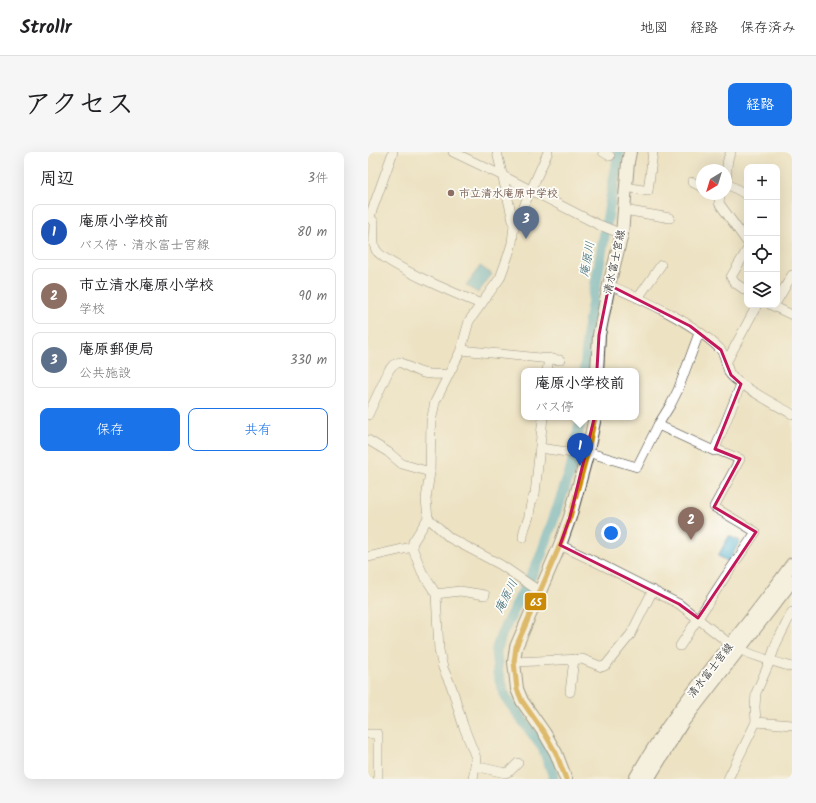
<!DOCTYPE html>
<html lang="ja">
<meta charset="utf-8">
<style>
:root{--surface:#fff;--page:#f6f6f6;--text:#202124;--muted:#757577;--line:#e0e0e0;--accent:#1a73e8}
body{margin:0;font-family:Kalam,"Klee One",sans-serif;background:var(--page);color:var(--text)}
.controls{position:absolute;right:12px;top:12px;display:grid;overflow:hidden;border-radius:8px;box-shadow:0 4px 16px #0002}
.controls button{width:36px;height:36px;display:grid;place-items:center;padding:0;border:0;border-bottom:1px solid var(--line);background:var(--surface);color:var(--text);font:20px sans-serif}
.compass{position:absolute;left:328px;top:12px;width:36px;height:36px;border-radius:50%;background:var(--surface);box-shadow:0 4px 16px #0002;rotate:218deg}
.you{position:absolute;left:243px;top:381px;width:14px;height:14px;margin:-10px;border:3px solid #fff;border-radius:50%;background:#1a73e8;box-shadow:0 0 0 6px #1a73e833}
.badge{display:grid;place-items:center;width:26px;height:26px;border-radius:50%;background:var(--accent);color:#fff;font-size:13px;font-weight:700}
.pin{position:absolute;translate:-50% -33px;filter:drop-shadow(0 1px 2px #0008)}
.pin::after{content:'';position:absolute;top:21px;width:14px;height:12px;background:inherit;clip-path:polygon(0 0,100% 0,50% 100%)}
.popup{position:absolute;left:153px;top:216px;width:118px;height:52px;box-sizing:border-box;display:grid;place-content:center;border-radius:8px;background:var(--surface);filter:drop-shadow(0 1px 3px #0005);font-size:13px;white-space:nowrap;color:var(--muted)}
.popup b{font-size:15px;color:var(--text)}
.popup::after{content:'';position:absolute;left:50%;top:100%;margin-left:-8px;border:8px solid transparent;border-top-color:var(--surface)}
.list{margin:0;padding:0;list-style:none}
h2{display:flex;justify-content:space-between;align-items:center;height:52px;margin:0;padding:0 16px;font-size:17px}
h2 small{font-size:13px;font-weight:400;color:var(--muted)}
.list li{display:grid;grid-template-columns:26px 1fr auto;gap:12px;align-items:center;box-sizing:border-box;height:56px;margin:0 8px 8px;padding:0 8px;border:1px solid var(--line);border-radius:8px}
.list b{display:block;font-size:15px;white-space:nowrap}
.list p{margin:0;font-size:13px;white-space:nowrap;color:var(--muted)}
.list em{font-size:13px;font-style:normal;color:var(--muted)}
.actions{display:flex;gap:8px;padding:12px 16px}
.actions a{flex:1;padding:9px 0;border:1px solid var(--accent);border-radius:8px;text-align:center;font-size:14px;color:var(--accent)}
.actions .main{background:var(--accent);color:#fff}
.icon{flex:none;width:22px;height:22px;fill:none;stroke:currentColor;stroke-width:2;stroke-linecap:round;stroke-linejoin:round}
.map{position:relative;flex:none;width:424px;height:627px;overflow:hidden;border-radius:8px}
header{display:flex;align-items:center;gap:24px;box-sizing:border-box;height:56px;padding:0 20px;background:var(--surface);border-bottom:1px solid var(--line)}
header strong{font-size:19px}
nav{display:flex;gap:22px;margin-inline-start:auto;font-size:14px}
.intro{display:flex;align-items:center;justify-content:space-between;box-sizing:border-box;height:96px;padding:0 24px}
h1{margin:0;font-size:28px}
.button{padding:10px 18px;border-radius:8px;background:var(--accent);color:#fff;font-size:14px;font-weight:700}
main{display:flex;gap:24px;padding:0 24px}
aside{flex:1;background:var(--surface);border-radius:8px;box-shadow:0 4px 16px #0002}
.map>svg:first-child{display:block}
.water{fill:#45a9c5;stroke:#306270}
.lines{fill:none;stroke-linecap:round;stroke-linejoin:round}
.river{stroke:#45a9c5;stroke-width:11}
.minor-casing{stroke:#3b3a35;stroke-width:10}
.major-casing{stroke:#3b3a35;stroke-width:14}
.minor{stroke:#fff;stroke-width:9}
.major{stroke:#fff;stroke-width:12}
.bus-1-casing{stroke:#fdfcf7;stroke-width:8}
.bus-1{stroke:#cb8a06;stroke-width:5}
.marked{fill:none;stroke:#c2185b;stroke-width:3;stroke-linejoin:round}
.education-dot{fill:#8d6e63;stroke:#fdfcf7;stroke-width:1.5}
.labels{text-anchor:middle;stroke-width:3.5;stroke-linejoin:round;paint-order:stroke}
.education-label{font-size:11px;font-weight:bold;fill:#785e54;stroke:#fdfcf7;text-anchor:start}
.street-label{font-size:11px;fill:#1c1c1c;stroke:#fdfcf7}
.water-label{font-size:12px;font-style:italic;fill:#306270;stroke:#fdfcf7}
.line-badge{stroke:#fdfcf7;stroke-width:1.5}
.badge-label{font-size:11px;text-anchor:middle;font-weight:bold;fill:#fff}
</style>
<header>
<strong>Strollr</strong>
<nav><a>地図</a><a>経路</a><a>保存済み</a></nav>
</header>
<div class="intro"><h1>アクセス</h1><a class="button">経路</a></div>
<main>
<aside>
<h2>周辺<small>3件</small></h2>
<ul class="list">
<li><span class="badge" style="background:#1a4fb4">1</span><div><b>庵原小学校前</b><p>バス停 · 清水富士宮線</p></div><em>80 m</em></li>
<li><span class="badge" style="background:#8d6e63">2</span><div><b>市立清水庵原小学校</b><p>学校</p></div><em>90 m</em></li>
<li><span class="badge" style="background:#5c6f8a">3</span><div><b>庵原郵便局</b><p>公共施設</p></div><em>330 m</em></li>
</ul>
<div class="actions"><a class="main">保存</a><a>共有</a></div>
</aside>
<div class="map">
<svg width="424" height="627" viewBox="0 0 424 627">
<rect width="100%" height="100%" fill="#fdfcf7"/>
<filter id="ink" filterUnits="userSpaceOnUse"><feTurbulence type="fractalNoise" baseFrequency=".025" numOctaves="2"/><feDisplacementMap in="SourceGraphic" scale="8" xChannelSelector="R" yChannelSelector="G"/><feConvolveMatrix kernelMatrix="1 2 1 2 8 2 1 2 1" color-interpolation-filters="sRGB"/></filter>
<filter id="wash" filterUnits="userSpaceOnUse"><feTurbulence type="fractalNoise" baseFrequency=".012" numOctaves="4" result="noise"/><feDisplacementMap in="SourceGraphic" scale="16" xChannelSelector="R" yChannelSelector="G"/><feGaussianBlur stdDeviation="0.9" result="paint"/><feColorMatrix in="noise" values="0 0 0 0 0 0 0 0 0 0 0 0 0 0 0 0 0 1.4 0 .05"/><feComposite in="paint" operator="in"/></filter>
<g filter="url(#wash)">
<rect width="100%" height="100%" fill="#ede2c2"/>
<g class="water">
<path d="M 112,114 L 124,122 L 110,141 L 98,133 Z"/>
<path d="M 361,384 L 372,389 L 361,410 L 350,404 Z"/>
</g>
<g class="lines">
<g class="river">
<path d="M 217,219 L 220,176 L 251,0"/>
<path d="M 185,627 L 185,622 L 175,596 L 138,546 L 130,522 L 128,499 L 134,481 L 172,406 L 203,317 L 213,265"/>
</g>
</g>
</g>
<g filter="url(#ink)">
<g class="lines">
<g class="minor-casing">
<g id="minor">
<path d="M 85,0 L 135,24 L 229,72 L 254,82"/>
<path d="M 235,0 L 242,4"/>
<path d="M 324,30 L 334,35"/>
<path d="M 358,31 C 360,21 357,8 363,0"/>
<path d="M 358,31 L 379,43"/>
<path d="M 258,35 L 280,39 L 285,0"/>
<path d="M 163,38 L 180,0"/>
<path d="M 352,42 L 351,51 L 379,90"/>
<path d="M 256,58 L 302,66"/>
<path d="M 0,64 L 6,70 C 6,79 4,90 8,98 C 18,113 93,144 113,152"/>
<path d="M 2,64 L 25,0"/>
<path d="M 146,73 L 152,66 L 162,38"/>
<path d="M 379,98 L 363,125 L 367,131 L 379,139"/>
<path d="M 241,133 C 276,148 325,170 352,197 C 358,203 358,215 362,222 C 368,232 412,255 424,262"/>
<path d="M 270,146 L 293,113"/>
<path d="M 409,149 L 424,123"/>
<path d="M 403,153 L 424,163"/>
<path d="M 93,198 L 192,208"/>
<path d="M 358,211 L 389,153"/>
<path d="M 179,219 L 181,206"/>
<path d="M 0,263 L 21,218 L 25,213 L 32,210 C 52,222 57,223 80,222"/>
<path d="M 290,273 L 303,252 L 310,238 L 331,181"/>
<path d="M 0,288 L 20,300 L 34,312 L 62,320"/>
<path d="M 172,296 L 219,303"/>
<path d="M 219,300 L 269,315 L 290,273 L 346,299 L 347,297"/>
<path d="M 60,366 L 82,386 L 133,413 L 171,439"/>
<path d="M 155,386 C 155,377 159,372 161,364 C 162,356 162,350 167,342 L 175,265"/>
<path d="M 192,393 L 234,413 L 311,452 L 362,492 C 381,503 403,509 424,515"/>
<path d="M 0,405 L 44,395"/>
<path d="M 68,442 L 92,439 L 117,443"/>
<path d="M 312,494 L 357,425 L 388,380 L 346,355 L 372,307 L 347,297 L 373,232"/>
<path d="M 146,510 L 214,507 L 234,515 L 238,513 L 263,482 L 285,438"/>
<path d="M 202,540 L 206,507"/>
<path d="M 388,570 L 424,573"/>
<path d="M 0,582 L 10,582 L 10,627"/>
<path d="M 107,614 L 137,621 L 142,619 L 150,611"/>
<path d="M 105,627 L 108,606 L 95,573 L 84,536 L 75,516 L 71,498 L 68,442 L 54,420 L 44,395 L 45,390 L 60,366 L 58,347 L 62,320 L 63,270 L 67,250 L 93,198 L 101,169 L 132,126 L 140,104 L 144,91 L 146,73 L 129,0"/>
<path d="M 360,627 L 388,570 L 387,555 L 388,541 L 402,509 L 408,492 L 424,460"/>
</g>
</g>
<g class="major-casing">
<g id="major">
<path d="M 229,219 L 231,183 L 241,133 L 254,82 L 260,10 L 262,0"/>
<path d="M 198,627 L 188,601 L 177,582 L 154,549 L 149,537 L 146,510 L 148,495 L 192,393 L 202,365 L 219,303 L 227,265"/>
<path d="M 267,627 C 310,549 373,485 424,412"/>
<path d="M 280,627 L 314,571 L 424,429"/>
</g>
</g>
<use href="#minor" class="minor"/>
<use href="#major" class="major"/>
<g class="bus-1-casing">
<path id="bus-1" d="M 198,627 L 188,601 L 177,582 L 154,549 L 149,537 L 146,510 L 148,495 L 192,393 L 202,365 L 219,303 L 227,265"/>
</g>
<use href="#bus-1" class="bus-1"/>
</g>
</g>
<path d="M0 0H424V627H0ZM 241,133 L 322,174 L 353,198 L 363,223 L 373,232 L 347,297 L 372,307 L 346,355 L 388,380 L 330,466 L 311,452 L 192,393 L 202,365 L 226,267 L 231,183 Z" fill="#ede2c2" fill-opacity=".55" fill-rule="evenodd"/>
<path class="marked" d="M 241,133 L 322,174 L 353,198 L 363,223 L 373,232 L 347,297 L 372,307 L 346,355 L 388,380 L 330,466 L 311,452 L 192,393 L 202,365 L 226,267 L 231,183 Z"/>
<circle class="education-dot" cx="83" cy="41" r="4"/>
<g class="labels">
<g class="education-label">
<text x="91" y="45">市立清水庵原中学校</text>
</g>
<g class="street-label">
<text transform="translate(246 110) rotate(-78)" y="4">清水富士宮線</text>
<text transform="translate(342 518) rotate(-52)" y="4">清水富士宮線</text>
</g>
<g class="water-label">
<text transform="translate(219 107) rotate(-80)" y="4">庵原川</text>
<text transform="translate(138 444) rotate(-63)" y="4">庵原川</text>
</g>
</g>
<rect class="line-badge" x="156" y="440" width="23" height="19" rx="4" fill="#cb8a06"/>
<g class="badge-label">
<text x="168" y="454">65</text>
</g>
</svg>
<div class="controls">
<button>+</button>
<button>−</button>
<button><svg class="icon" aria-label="locate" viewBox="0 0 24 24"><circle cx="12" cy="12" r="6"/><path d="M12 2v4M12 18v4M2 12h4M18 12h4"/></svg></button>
<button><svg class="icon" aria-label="layers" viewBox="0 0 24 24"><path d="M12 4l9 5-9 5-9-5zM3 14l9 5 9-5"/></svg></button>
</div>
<svg class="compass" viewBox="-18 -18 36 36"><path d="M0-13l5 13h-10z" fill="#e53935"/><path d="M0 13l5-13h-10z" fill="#757577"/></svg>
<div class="you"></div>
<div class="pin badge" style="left:212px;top:314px;background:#1a4fb4">1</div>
<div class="popup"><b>庵原小学校前</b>バス停</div>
<div class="pin badge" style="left:323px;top:388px;background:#8d6e63">2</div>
<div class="pin badge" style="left:158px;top:87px;background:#5c6f8a">3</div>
</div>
</main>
